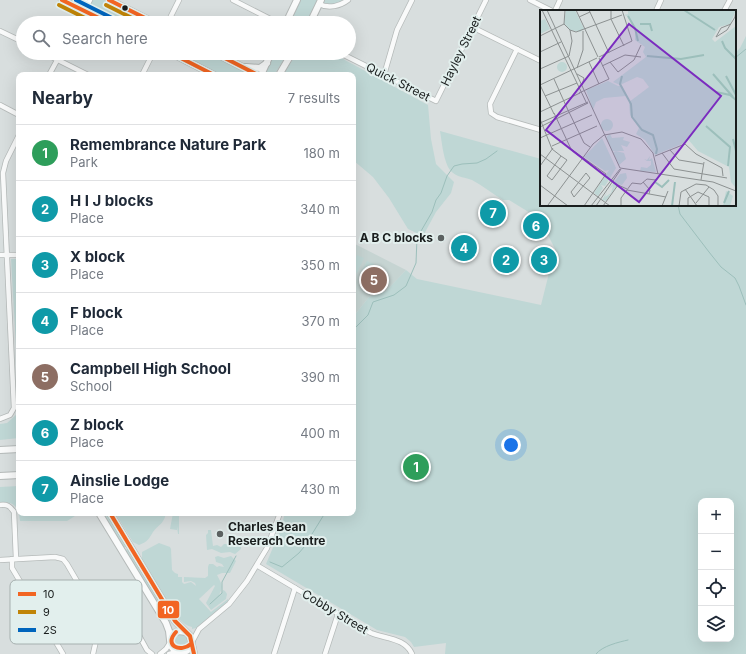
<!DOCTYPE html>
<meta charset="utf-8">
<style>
:root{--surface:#fff;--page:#f6f6f7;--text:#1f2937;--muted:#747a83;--line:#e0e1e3;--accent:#5c6161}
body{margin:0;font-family:Inter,sans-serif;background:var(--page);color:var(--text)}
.controls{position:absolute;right:12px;bottom:12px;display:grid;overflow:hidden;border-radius:8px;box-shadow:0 4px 16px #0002}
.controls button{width:36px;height:36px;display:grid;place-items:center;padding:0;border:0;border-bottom:1px solid var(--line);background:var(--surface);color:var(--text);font:20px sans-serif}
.you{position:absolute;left:511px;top:445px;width:14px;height:14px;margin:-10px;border:3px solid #fff;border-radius:50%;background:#1a73e8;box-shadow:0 0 0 6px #1a73e833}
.badge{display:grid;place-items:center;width:26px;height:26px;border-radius:50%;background:var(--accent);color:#fff;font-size:13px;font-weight:700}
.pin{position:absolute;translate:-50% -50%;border:2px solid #fff;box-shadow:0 1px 4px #0006}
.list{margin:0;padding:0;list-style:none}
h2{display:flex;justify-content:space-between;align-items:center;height:52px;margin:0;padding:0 16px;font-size:17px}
h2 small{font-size:13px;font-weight:400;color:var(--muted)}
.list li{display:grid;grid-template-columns:26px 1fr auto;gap:12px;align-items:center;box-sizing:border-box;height:56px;padding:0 16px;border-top:1px solid var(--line)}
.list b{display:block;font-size:15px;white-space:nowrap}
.list p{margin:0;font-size:13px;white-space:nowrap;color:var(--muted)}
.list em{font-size:13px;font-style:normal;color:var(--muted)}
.icon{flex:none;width:22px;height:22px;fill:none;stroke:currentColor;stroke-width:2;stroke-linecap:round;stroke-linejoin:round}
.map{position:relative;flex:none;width:746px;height:654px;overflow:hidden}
.search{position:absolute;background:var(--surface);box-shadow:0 4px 16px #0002;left:16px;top:16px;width:340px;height:44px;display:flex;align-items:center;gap:10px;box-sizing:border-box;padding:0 14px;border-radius:22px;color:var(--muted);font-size:15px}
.panel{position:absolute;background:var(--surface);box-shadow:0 4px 16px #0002;left:16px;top:72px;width:340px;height:444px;border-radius:8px}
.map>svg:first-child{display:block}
.built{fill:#c6d4d2}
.green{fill:#bfd7d5;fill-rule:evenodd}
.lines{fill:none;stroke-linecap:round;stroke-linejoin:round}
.stream{stroke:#9cbfbb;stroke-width:1}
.street-casing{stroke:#b5bab9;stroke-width:6}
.secondary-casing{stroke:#b5bab9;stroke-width:8}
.street{stroke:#f9fafa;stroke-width:4.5}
.secondary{stroke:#f9fafa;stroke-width:6}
.bus-1-casing{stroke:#e2efed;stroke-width:7}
.bus-2-casing{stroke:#e2efed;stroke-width:7}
.bus-3-casing{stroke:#e2efed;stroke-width:7}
.bus-1{stroke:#f26522;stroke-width:4}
.bus-2{stroke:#c08407;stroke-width:4}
.bus-3{stroke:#0065bd;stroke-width:4}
.bus-dot{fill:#191d1d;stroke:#e2efed;stroke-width:1.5}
.poi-dot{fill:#5c6161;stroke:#e2efed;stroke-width:1.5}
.labels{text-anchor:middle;stroke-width:4;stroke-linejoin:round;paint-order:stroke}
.street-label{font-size:12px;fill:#191d1d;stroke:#e2efed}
.poi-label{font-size:12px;font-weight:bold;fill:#191d1d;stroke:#e2efed;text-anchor:end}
.inset-river{fill:none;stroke:#9cbfbb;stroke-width:2}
.inset-road{fill:none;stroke:#8c9191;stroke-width:1}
.view{fill:#7b2cbf;fill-opacity:0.15;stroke:#7b2cbf;stroke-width:2}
.inset-edge{fill:none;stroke:#191d1d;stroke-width:2}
.key{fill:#e2efed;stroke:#a6b0af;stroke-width:1}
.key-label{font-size:11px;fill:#191d1d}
.line-badge{stroke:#e2efed;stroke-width:1.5}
.badge-label{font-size:11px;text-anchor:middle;font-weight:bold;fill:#fff}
</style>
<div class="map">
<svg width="746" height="654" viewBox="0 0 746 654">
<rect width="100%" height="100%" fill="#d8dede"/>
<path class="built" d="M 353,243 L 406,270 L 386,291 L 369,297 L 353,317 Z"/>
<g class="green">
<path d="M 67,0 L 105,0 L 151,23 L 112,23 Z"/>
<path d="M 300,0 L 319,0 L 308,23 L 288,23 Z"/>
<path d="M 323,0 L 346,0 C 339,4 329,6 321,4 Z"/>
<path d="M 746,36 L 746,654 L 445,654 L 446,643 L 414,647 L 411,642 L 405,637 L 377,630 L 266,564 L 280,531 L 285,513 L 353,513 L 353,317 L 369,297 L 386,291 L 406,270 L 417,279 L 541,305 L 555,249 L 540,219 L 509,200 L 503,200 C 493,194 483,186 472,180 C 464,177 453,177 448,167 C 443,156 442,143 440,131 L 541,159 L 541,205 L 735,205 L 735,53 L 740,48 ZM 701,501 L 731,501 L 731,639 L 701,639 Z"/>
<path d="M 172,53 L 210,53 L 253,74 L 215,75 Z"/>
<path d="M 273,53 L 288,53 L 274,75 L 262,75 Z"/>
<path d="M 297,53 L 332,53 L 428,105 L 431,139 L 436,164 L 454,182 L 451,193 L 436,212 L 423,236 L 408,229 L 389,198 L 373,177 L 353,160 L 353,75 L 283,75 Z"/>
<path d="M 357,255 L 364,258 L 357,273 L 353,271 L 353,262 Z"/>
<path d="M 11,259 L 19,259 L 19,398 Z"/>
<path d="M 367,261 L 374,264 L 368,278 L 360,274 Z"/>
<path d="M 17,414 L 19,414 L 19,438 L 0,440 L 0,424 L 7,423 Z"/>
<path d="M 19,486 L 19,512 C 15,503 9,502 0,502 L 0,487 Z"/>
<path d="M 19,513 L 78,513 L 75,516 L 67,521 L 20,521 Z"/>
<path d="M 101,513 L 107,513 L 127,547 L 122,547 Z"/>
<path d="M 115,513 L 166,513 C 164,524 159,524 153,532 C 149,539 147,542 139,545 L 133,542 Z"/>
<path d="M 173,513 L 179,513 L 179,534 L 178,534 L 177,526 L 177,530 L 170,529 Z"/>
<path d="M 208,530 L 211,530 L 213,546 L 217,545 L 221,547 L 224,544 L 241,544 L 241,549 L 235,554 L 230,552 L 221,553 L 212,549 L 207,550 L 206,535 L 208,533 Z"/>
<path d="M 159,543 L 170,547 L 171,549 L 172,570 L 175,573 L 178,574 L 178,577 L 182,577 L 182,582 L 184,584 L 191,582 L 196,586 L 195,583 L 191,581 L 184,582 L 184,577 L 205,578 L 208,576 L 208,567 L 209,564 L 213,564 L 217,567 L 219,566 L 224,567 L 222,564 L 216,562 L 215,557 L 218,556 L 224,558 L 231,556 L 236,561 L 230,573 L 222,573 L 217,575 C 221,583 224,586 219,595 L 222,593 L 223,590 L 225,591 L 227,594 L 226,599 L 211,610 L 206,603 L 215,586 L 214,585 L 199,599 L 211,612 L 228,599 L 228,601 L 213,615 L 196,628 L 192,629 L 192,627 C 175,625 151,575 142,560 L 142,552 Z"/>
<path d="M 124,549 L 129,550 L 171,620 L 168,622 Z"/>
<circle cx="180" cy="641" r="8"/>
</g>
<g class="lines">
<g class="stream">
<path d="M 735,58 L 746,49"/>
<path d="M 678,205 L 680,214 L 709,252 L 721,267 L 735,278 L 739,286 L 746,305"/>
<path d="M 353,330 L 368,315 L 373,302 L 394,295 L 406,286 L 416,263 L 417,238 L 432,212 L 436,200 L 441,193 L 447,176 L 454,166 L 462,164 L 477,163 L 486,159 L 497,151"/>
<path d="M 270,562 L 282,567 L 299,553 L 304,547 L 325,513"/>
<path d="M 210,604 L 222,593 L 222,582 L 236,556"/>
<path d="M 596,654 C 602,646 619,642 628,640"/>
</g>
<g class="street-casing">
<g id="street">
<path d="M 233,0 L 278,23"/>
<path d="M 530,0 L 552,11"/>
<path d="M 319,4 C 329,9 340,6 348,0"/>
<path d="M 555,11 L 560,0"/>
<path d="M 656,11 L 661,0"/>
<path d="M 724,11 L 730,0"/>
<path d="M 76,21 L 78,13 L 85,0"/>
<path d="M 76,23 L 82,15 L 90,0"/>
<path d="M 165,23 L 170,18 L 179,0"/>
<path d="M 472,27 L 541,61"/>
<path d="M 0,31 L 23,42"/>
<path d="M 517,49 L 490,104 L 491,113 L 497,117 L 541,130"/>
<path d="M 44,53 L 88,75"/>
<path d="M 340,53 L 436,101 L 486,0"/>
<path d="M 49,75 L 61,53"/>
<path d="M 142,75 L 151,57 L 155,53"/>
<path d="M 384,75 L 397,30 L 412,0"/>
<path d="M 0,105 L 19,115"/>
<path d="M 0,255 L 19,255"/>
<path d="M 0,419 L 10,415 L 14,408 L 3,173 L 6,161 L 19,135"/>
<path d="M 0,505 C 7,504 10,506 14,512 L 16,559"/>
<path d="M 12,559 L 12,568 L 15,573 L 63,654"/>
<path d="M 0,560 L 55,557 L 63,559 L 67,564 L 88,600 L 114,607 L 125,607 L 130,609 L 134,614 L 136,630 L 147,650 L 152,654"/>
<path d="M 258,566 L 371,633 C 386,639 405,638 412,654"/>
<path d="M 192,642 L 199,629 L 229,604 L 247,581 L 267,548 L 280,513"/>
<path d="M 93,654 L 104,605"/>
<path d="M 160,654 L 166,649 L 170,643"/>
<path d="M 169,654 L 177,652"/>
<path d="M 274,654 L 295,588"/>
<path d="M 325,654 L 338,614"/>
</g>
</g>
<g class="secondary-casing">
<g id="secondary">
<path d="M 62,0 L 109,23"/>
<path d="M 109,0 L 155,23"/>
<path d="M 286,23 L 297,0"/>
<path d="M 310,23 L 321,0"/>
<path d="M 171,53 L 214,75"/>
<path d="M 215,53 L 258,75"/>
<path d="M 246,67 L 260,68 L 267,63"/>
<path d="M 261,75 L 271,53"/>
<path d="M 279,75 L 292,53"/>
<path d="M 0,450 L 19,449"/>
<path d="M 0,476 L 19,475"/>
<path d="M 99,513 L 166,623 L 169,631 L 170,640"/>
<path d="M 110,513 L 175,621 L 190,636 L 194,654"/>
<path d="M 185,632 C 166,626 166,654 182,652 C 188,652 190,648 191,644"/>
</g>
</g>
<use href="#street" class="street"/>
<use href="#secondary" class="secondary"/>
<g class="bus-1-casing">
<g id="bus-1">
<path d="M 62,0 L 109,23"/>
<path d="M 109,0 L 155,23"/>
<path d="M 171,53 L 214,75"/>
<path d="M 215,53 L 258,75"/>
<path d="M 110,513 L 175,621 L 190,636 L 194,654"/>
<path d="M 176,632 C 163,646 181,653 191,644"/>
</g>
</g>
<g class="bus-2-casing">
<g id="bus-2">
<path d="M 59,5 L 95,23"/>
<path d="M 106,5 L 142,23"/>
</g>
</g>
<g class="bus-3-casing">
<path id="bus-3" d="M 76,0 L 112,18"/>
</g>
<use href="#bus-1" class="bus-1"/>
<use href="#bus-2" class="bus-2"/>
<use href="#bus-3" class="bus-3"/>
</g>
<circle class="bus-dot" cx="125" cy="8" r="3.5"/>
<g class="poi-dot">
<circle cx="441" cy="238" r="4"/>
<circle cx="220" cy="534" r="4"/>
</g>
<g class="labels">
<g class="street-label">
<text transform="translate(461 51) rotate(-64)" y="4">Hayley Street</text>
<text transform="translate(398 82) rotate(27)" y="4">Quick Street</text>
<text transform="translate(335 612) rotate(31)" y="4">Cobby Street</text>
</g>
<g class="poi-label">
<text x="433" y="242">A B C blocks</text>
<text x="228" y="531" text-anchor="start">Charles Bean<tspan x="228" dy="14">Reserach Centre</tspan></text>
</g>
</g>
<g transform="translate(540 10)">
<rect width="196" height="196" fill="#d8dede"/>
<path d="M 26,0 L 35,0 L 44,19 L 40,22 L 30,20 L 24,13 ZM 88,0 L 196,0 L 190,14 L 179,17 L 172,29 L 175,32 L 196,16 L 196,178 L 191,172 L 189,157 L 158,141 L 147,128 L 144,133 L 115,145 L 105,130 L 96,124 L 99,118 L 90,105 L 89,92 L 109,77 L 103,69 L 97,67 L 80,75 L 73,72 L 106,47 L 103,42 L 105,37 L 95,30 L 95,20 L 87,6 L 84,5 L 88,4 ZM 5,9 L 10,19 L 0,24 L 0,11 ZM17 57a5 5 0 1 1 10 0a5 5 0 1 1-10 0ZM 68,71 L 78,76 L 82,76 L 86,86 L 64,88 L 56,92 L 53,100 L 46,80 ZM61 115a6 6 0 1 1 12 0a6 6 0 1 1-12 0ZM 70,124 L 72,128 L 84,127 L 83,130 L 90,132 L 87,137 L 81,135 L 84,141 L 72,141 L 66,127 ZM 62,128 L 76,158 L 65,176 L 61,175 L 63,178 L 58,186 L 54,183 L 69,160 L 65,161 L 44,147 ZM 76,141 L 84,143 L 86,149 L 79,155 L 73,142 ZM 110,146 L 109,150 L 112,148 L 116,162 L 100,161 L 101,157 L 107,158 L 111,155 L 111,151 L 107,151 L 104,149 L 107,150 ZM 86,163 L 87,168 L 82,175 L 78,174 L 66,191 L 62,190 L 67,182 L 65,187 L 71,183 L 73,176 L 69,179 L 80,164 ZM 186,181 L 193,186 L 190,196 L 183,196 Z" fill="#bfd7d5"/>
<path class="inset-river" d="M 144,0 L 175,20M 88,6 L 95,18 L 98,31M 100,14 L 110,14 L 112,21M 182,31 L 185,38 L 196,49M 107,46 L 141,49 L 164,45M 173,64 L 193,87M 82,66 L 80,74 L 91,94 L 92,107 L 102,120 L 113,125 L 117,139 L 116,144M 186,66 L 196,85M 176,82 L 190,85 L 196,90M 166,116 L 190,137 L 188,156M 193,129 L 196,141M 115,172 L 122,177 L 129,170M 184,193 L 189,181M 132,196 L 135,172"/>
<path class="inset-road" d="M 2,0 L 47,94M 7,0 L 80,158 L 173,172 L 196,181M 25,0 L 24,14 L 30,20 L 36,22 L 82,5M 36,0 L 58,47M 49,0 L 69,43M 71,0 L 71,9 L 84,36M 39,7 L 50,2M 191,14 L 181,18 L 176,27 L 187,20 L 195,7 L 196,0M 0,26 L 24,14M 0,42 L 21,32M 59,47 L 92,31 L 82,0M 49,52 L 59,74M 70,52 L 78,62 L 94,50 L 101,35M 62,56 L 85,45 L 101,47M 37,58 L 43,40 L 43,21M 0,59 L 29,46 L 32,31 L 30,20M 37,64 L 44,68 L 42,75M 14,69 L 27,98M 0,75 L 57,48M 0,75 L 14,104M 39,83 L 69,69 L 59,48M 5,86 L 37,73M 27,98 L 44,133 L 50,137M 0,102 L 40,83M 14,103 L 31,139 L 66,164 L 44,196M 0,109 L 12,139 L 21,146M 0,113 L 48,92M 0,117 L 48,93M 0,128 L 52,105M 12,136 L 57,116M 130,140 L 139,150 L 163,154M 122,143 L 134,159 L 187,168M 0,144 L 70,196M 21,146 L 27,150 L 12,170 L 7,166 ZM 115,146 L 145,134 L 156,144 L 182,158 L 183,166M 0,156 L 13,138M 46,163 L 50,168 L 34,187 L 31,182 ZM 161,170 L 164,152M 103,172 L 110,180 L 109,184M 0,175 L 28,196M 145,179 L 157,196M 87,180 L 126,187M 156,193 L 169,177M 8,195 L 53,134 L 64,125 L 82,122 L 101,129 L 113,143 L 118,164M 51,196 L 80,159M 56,196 L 81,159M 63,196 L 78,175 L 87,179M 72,196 L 98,196M 81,196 L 81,188 L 92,173 L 101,174 L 107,169 L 116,170M 105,196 L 118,196M 122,196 L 128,181M 139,196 L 141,182 L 156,174 L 166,175 L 174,180 L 178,186 L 178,196M 148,196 L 148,188 L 158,182 L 169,187 L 169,196"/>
<path class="view" d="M 89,14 L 181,86 L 99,192 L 6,120 Z"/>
<rect width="196" height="196" class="inset-edge"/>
</g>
<rect x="10" y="580" width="132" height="64" rx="6" class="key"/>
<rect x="18" y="592" width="18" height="4" fill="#f26522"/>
<rect x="18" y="610" width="18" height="4" fill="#c08407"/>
<rect x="18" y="628" width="18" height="4" fill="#0065bd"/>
<g class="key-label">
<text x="43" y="598">10</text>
<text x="43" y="616">9</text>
<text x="43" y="634">2S</text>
</g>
<rect class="line-badge" x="157" y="600" width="23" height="19" rx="4" fill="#f26522"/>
<g class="badge-label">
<text x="168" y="614">10</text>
</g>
</svg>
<div class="controls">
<button>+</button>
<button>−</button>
<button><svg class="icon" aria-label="locate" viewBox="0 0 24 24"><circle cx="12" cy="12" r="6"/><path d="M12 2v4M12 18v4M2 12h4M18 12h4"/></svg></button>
<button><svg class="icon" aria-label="layers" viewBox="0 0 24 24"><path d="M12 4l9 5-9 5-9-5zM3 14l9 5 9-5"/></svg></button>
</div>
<div class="you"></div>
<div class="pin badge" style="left:416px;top:467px;background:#2e9e5b">1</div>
<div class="pin badge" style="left:506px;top:260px;background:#0f9aa8">2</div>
<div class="pin badge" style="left:544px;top:260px;background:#0f9aa8">3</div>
<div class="pin badge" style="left:464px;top:248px;background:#0f9aa8">4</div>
<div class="pin badge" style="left:374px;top:280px;background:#8d6e63">5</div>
<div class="pin badge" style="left:536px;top:226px;background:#0f9aa8">6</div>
<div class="pin badge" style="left:493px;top:213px;background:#0f9aa8">7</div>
<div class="search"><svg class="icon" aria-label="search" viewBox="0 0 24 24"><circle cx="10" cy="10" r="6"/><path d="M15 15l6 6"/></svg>Search here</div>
<section class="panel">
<h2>Nearby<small>7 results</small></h2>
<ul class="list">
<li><span class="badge" style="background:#2e9e5b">1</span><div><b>Remembrance Nature Park</b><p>Park</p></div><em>180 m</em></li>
<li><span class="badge" style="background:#0f9aa8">2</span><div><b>H I J blocks</b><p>Place</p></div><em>340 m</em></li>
<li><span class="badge" style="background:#0f9aa8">3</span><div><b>X block</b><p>Place</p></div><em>350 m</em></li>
<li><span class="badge" style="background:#0f9aa8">4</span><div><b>F block</b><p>Place</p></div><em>370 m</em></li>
<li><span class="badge" style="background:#8d6e63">5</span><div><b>Campbell High School</b><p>School</p></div><em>390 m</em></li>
<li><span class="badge" style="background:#0f9aa8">6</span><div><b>Z block</b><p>Place</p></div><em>400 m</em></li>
<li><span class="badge" style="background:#0f9aa8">7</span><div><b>Ainslie Lodge</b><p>Place</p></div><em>430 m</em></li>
</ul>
</section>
</div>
